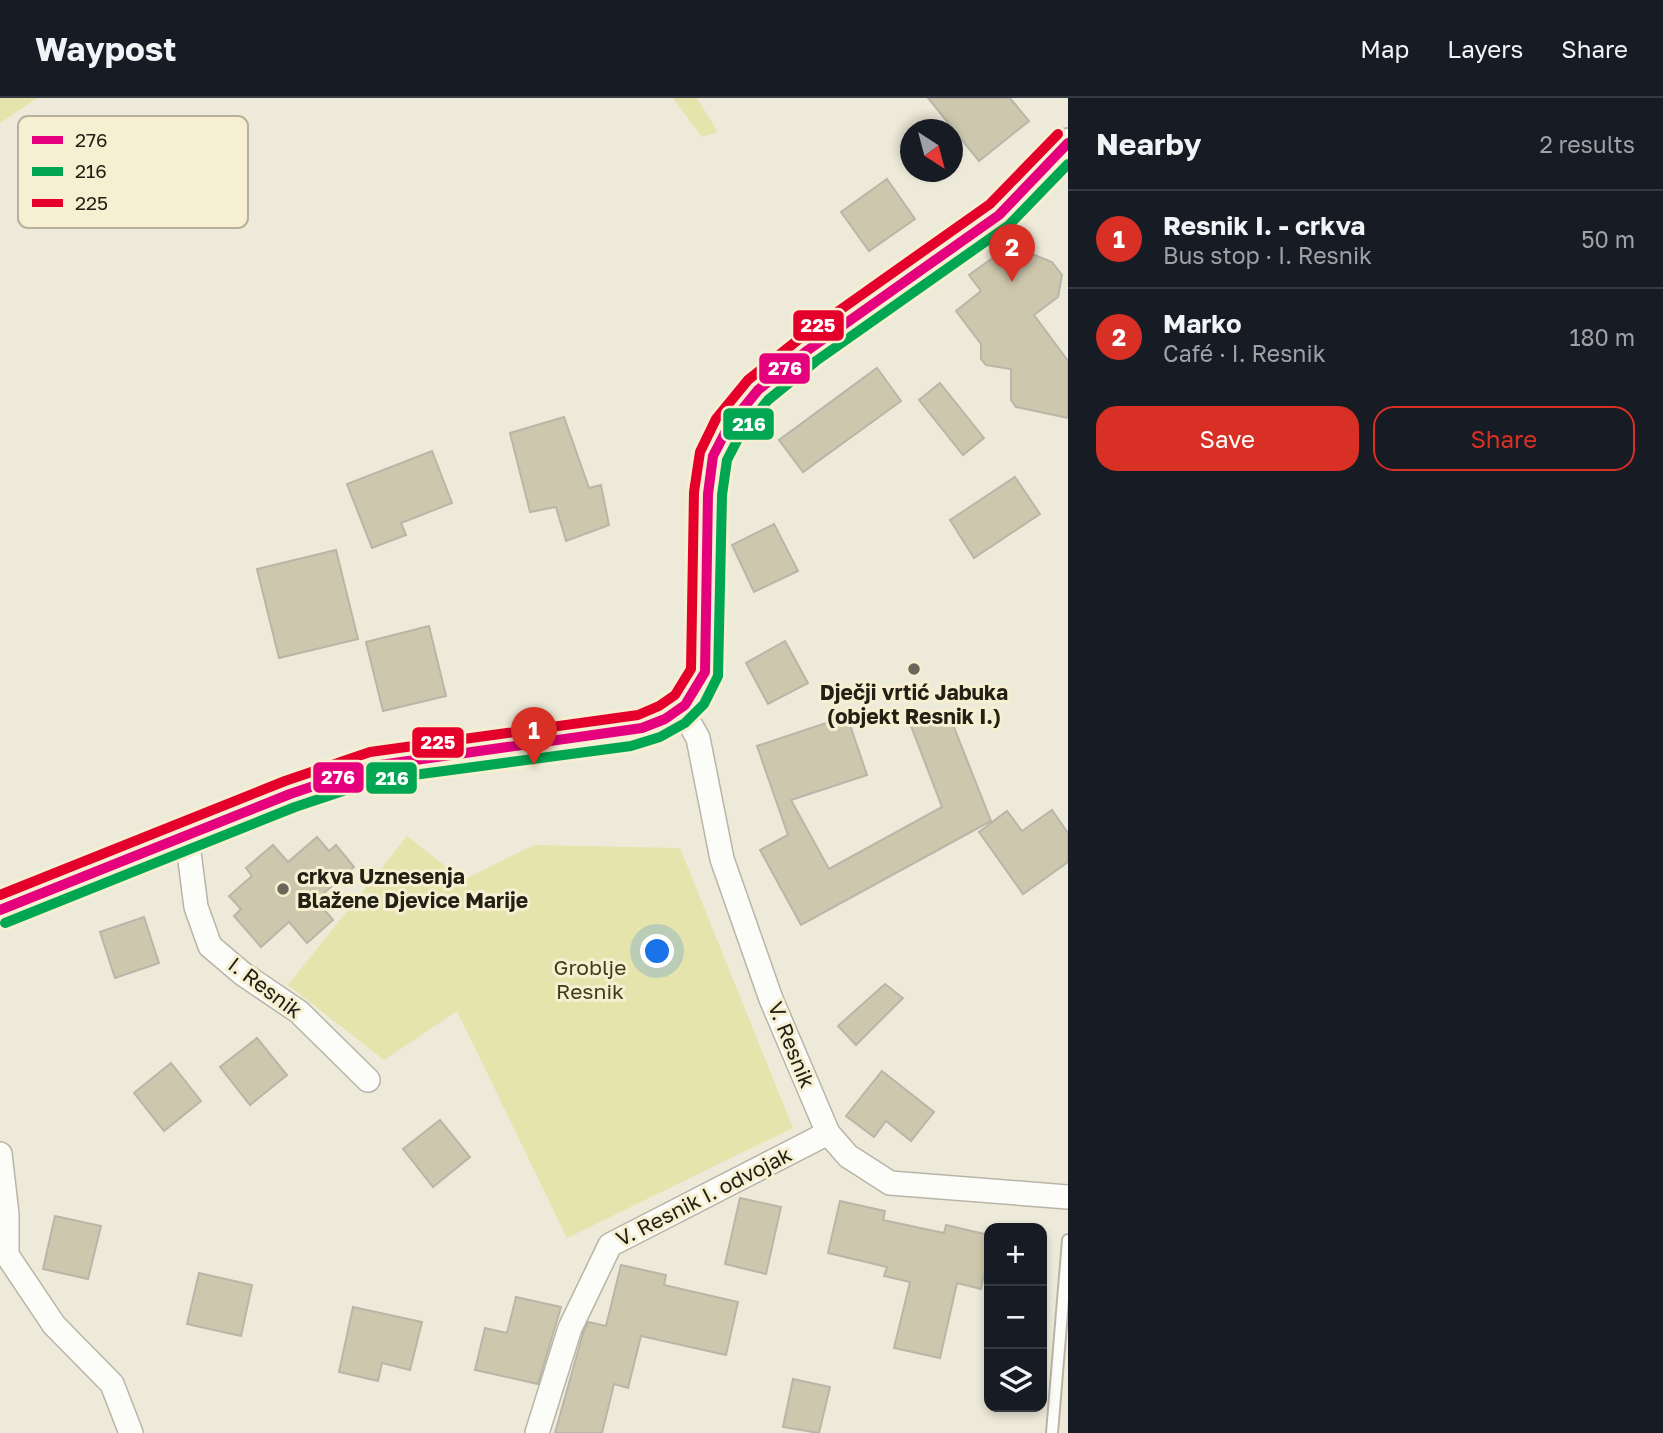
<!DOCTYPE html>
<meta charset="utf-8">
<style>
:root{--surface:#171b24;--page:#242831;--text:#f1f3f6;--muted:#9ea1a6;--line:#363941;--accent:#d93025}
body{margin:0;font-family:"Golos Text",sans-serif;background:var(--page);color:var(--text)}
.controls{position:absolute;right:21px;bottom:21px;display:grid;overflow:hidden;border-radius:14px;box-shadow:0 4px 10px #0003}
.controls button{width:63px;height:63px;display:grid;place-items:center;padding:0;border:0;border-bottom:2px solid var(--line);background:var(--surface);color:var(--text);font:35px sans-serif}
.compass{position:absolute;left:900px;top:21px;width:63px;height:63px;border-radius:50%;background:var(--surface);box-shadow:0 4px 10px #0003;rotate:144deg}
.you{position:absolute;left:658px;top:854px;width:24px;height:24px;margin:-18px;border:5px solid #fff;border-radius:50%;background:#1a73e8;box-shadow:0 0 0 10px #1a73e833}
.badge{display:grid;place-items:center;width:46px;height:46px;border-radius:50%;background:var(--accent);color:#fff;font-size:23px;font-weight:700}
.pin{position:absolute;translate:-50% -58px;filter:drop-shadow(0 2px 4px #0008)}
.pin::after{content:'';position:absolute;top:37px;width:24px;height:21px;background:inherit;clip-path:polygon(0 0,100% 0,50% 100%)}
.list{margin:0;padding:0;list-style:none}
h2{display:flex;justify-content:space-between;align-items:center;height:91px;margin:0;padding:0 28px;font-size:30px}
h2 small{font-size:23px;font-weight:400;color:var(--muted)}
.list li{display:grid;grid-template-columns:46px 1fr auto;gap:21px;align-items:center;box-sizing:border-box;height:98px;padding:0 28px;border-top:2px solid var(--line)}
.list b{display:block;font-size:26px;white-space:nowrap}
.list p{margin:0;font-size:23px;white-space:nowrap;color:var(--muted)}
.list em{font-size:23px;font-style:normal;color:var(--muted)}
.actions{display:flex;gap:14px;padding:21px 28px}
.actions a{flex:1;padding:16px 0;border:2px solid var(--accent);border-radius:21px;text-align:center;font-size:24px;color:var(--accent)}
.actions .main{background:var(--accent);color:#fff}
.icon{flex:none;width:38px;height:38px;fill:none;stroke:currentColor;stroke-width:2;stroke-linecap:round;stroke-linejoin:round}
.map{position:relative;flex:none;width:1068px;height:1335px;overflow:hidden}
header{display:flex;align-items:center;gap:42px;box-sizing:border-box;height:98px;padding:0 35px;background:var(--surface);border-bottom:2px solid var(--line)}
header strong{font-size:33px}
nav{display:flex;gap:38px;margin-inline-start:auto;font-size:24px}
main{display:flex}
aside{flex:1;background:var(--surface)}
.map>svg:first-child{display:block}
.green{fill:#e4e4ac}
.building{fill:#cdc7ad;stroke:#b9b6a9;stroke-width:2}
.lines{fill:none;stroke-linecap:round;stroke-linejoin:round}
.service-casing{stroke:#b8b5a8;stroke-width:14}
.minor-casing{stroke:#b8b5a8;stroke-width:26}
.tertiary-casing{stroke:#b8b5a8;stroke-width:32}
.service{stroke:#fcfcf9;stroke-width:10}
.minor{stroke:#fcfcf9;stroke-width:23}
.tertiary{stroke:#fcfcf9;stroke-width:28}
.bus-1-casing{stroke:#f6efd1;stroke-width:16}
.bus-2-casing{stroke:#f6efd1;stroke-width:16}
.bus-3-casing{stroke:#f6efd1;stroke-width:16}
.bus-1{stroke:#e5007d;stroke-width:10}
.bus-2{stroke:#00a651;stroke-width:10}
.bus-3{stroke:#e4002b;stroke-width:10}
.poi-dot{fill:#6a675a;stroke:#f6efd1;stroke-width:2.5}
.labels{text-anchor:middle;stroke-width:6;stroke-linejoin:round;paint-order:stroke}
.poi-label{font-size:21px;font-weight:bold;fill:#232015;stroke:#f6efd1}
.park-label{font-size:21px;fill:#3d3e16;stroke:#f6efd1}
.street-label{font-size:21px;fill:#232015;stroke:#f6efd1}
.key{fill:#f6efd1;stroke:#b7b199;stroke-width:2}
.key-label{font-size:19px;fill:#232015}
.line-badge{stroke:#f6efd1;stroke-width:2.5}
.badge-label{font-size:19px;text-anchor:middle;font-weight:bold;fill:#fff}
</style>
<header>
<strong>Waypost</strong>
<nav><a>Map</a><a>Layers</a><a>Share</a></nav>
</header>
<main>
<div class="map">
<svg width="1068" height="1335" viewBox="0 0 1068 1335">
<rect width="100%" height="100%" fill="#eeead9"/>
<g class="green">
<path d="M 0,0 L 37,0 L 0,25 Z"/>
<path d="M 673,0 L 697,0 L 718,34 L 702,39 Z"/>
<path d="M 407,738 L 463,782 L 534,747 L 680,750 L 793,1030 L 567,1140 L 457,913 L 384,962 L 288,887 Z"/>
</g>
<g class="building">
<path d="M 928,0 L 1010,0 L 1029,23 L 979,63 Z"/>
<path d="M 887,81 L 915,121 L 869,153 L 841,114 Z"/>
<path d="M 1012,146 L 1024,162 L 1032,156 L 1052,164 L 1062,177 L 1058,199 L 1034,217 L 1068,263 L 1068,320 L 1016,309 L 1011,302 L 1011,271 L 986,267 L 981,261 L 981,246 L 956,213 L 981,193 L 969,177 Z"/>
<path d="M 877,270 L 901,303 L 803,374 L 779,342 Z"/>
<path d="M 940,285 L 984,340 L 963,357 L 919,302 Z"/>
<path d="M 564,319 L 589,390 L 601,387 L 609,427 L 566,443 L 556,409 L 530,414 L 510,335 Z"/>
<path d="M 432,353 L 452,405 L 401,425 L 406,437 L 372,450 L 347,386 Z"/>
<path d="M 1015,379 L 1040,416 L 974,460 L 950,422 Z"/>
<path d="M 774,426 L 798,473 L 754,494 L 732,447 Z"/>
<path d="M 336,452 L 358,541 L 279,560 L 257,471 Z"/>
<path d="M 429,528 L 446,598 L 383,613 L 366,544 Z"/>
<path d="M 785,543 L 808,585 L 768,606 L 746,565 Z"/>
<path d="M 948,614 L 991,723 L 801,827 L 760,752 L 788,737 L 757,648 L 847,618 L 867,677 L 791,702 L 829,771 L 942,709 L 911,628 Z"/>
<path d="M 1052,712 L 1068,735 L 1068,764 L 1023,796 L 979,734 L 1007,713 L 1022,733 Z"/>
<path d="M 317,739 L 329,753 L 336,747 L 354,769 L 316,802 L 333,822 L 307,845 L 289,824 L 261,849 L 234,818 L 241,811 L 229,798 L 252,778 L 246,770 L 273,747 L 288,764 Z"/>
<path d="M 144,819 L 159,865 L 115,880 L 100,834 Z"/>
<path d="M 885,886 L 903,900 L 856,947 L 838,928 Z"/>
<path d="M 257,940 L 287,977 L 250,1007 L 220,969 Z"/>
<path d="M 171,965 L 201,1003 L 164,1033 L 134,995 Z"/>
<path d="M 882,973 L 934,1014 L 911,1043 L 886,1023 L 874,1039 L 846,1018 Z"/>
<path d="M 440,1022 L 470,1059 L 433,1089 L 403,1051 Z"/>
<path d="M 740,1100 L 781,1109 L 766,1176 L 725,1166 Z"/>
<path d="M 840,1103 L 885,1113 L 883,1122 L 944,1135 L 946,1127 L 989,1137 L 989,1154 L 981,1191 L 957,1185 L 940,1260 L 894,1250 L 910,1184 L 884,1178 L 887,1169 L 828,1155 Z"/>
<path d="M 55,1118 L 101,1128 L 88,1181 L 43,1171 Z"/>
<path d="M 621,1167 L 666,1177 L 664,1187 L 738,1204 L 726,1257 L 641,1238 L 628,1290 L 614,1286 L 602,1335 L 555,1335 L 583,1235 L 588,1224 L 606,1228 Z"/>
<path d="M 199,1175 L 252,1187 L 241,1238 L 187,1226 Z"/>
<path d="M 516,1199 L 561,1209 L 538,1286 L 475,1272 L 485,1230 L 507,1235 Z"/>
<path d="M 353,1209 L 422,1224 L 410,1272 L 382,1265 L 378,1283 L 339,1274 Z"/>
<path d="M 793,1281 L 830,1289 L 819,1335 L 783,1329 Z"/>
</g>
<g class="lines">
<g class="service-casing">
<path id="service" d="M 1052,1335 L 1068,1142"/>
</g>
<g class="minor-casing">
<g id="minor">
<path d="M 682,612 L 698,640 L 722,761 L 771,901 L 828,1035 L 848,1058 L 890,1085 L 1068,1099"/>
<path d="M 187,739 L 196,809 L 210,848 L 243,876 L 299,914 L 368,982"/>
<path d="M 0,1056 L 7,1116 L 7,1157 L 54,1227 L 112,1286 L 131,1335"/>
<path d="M 537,1335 L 570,1230 L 610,1147 L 828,1035"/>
</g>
</g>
<g class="tertiary-casing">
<path id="tertiary" d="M 0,812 L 290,696 L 373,668 L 629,634 C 665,625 692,611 705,574 L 708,396 L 713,358 L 728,329 L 758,292 L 808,252 L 999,117 L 1027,91 L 1068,45"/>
</g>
<use href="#service" class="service"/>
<use href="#minor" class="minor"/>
<use href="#tertiary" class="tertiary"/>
<g class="bus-1-casing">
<path id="bus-1" d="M 0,812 L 290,696 L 373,668 L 642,630 L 665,621 L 685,607 L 705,574 L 708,396 L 713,358 L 728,329 L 758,292 L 808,252 L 999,117 L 1068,45"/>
</g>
<g class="bus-2-casing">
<path id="bus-2" d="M 5,825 L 295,709 L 376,682 L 631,648 L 660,639 L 685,625 L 704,606 L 718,578 L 722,397 L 727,362 L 740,337 L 768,302 L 816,263 L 1009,127 L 1068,66"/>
</g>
<g class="bus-3-casing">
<path id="bus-3" d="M 0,797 L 285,683 L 370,654 L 638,617 L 659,608 L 675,597 L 691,571 L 694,394 L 700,354 L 716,321 L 748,282 L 799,241 L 990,106 L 1058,36"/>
</g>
<use href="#bus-1" class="bus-1"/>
<use href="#bus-2" class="bus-2"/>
<use href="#bus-3" class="bus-3"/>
</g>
<g class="poi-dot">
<circle cx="914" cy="571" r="7"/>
<circle cx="283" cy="791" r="7"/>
</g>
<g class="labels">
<g class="poi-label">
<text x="914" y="602">Dječji vrtić Jabuka<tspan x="914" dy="24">(objekt Resnik I.)</tspan></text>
<text x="297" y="786" text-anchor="start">crkva Uznesenja<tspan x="297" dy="24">Blažene Djevice Marije</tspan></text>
</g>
<g class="park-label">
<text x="590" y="877">Groblje<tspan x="590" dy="24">Resnik</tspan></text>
</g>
<g class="street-label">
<text transform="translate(265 890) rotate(37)" y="7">I. Resnik</text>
<text transform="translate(791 947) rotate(68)" y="7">V. Resnik</text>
<text transform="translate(704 1099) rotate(-27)" y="7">V. Resnik I. odvojak</text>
</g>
</g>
<rect x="18" y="18" width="230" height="112" rx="10" class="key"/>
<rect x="32" y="38" width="31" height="8" fill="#e5007d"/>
<rect x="32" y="69" width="31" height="9" fill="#00a651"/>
<rect x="32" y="101" width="31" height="8" fill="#e4002b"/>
<g class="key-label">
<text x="75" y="49">276</text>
<text x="75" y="80">216</text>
<text x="75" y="112">225</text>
</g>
<g class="line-badge">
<rect x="792" y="211" width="53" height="33" rx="7" fill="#e4002b"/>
<rect x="758" y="254" width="53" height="33" rx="7" fill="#e5007d"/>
<rect x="722" y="309" width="53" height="34" rx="7" fill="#00a651"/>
<rect x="411" y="628" width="54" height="33" rx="7" fill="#e4002b"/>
<rect x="312" y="663" width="53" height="33" rx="7" fill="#e5007d"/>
<rect x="365" y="663" width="53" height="34" rx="7" fill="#00a651"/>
</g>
<g class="badge-label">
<text x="818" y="234">225</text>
<text x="785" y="277">276</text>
<text x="749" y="333">216</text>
<text x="438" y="651">225</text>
<text x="338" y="686">276</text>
<text x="392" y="687">216</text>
</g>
</svg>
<div class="controls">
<button>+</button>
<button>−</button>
<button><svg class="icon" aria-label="layers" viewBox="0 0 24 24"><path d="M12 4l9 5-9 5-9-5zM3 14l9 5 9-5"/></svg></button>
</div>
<svg class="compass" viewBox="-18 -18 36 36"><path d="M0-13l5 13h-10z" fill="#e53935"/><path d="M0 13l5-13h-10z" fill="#9ea1a6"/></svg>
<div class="you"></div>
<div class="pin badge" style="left:534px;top:667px">1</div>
<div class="pin badge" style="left:1012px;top:184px">2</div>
</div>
<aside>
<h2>Nearby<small>2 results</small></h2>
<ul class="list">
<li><span class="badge">1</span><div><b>Resnik I. - crkva</b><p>Bus stop · I. Resnik</p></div><em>50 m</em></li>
<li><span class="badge">2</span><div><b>Marko</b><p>Café · I. Resnik</p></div><em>180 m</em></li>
</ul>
<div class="actions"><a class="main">Save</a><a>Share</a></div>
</aside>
</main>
